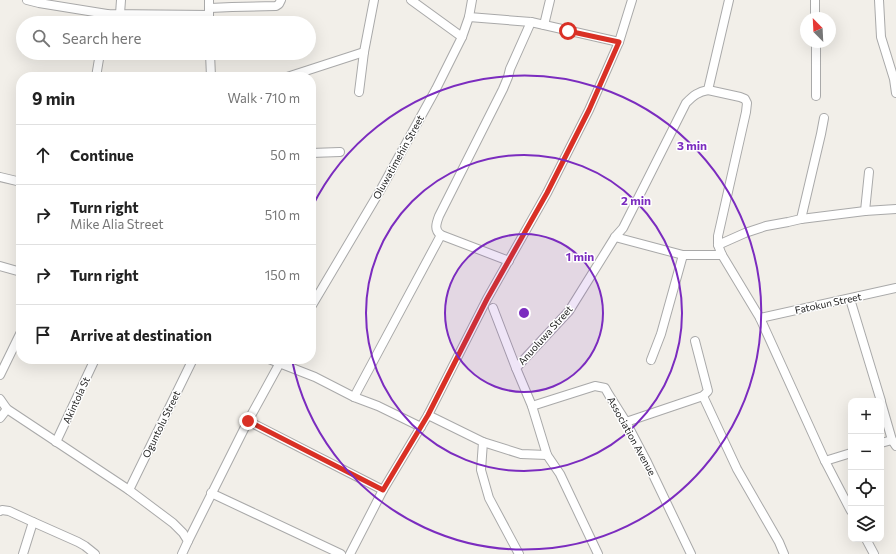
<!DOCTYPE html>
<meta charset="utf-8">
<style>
:root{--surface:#fff;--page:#f6f6f6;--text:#222;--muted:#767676;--line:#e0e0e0}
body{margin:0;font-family:Commissioner,sans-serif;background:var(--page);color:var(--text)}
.controls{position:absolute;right:12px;bottom:12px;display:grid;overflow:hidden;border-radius:8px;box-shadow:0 4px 16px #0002}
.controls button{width:36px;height:36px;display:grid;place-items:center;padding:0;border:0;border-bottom:1px solid var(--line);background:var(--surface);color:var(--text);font:20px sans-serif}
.compass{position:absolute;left:800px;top:12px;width:36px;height:36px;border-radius:50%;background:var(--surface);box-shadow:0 4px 16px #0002;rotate:336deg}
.stop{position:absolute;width:12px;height:12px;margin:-9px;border:3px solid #d93025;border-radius:50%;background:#fff}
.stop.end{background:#d93025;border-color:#fff;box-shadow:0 1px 4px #0008}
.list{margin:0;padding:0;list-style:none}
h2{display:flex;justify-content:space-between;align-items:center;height:52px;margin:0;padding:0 16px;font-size:17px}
h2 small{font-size:13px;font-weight:400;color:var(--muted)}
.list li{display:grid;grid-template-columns:26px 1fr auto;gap:12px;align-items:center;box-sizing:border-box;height:60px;padding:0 16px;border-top:1px solid var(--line)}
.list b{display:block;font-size:15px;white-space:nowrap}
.list p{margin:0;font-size:13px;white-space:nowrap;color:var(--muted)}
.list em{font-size:13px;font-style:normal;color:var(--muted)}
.icon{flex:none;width:22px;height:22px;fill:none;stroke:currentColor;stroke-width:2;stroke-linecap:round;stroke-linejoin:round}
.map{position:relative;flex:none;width:896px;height:554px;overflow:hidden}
.search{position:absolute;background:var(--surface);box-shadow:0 4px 16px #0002;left:16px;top:16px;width:300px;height:44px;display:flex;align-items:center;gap:10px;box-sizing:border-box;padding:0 14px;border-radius:22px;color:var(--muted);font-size:15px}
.panel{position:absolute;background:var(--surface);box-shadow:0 4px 16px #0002;left:16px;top:72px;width:300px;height:292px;border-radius:16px}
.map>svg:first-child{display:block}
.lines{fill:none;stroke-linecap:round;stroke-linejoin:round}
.minor-casing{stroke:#a9a9a9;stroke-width:10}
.minor{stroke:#fff;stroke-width:8}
.route{stroke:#d93025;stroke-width:5}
.ring{fill:none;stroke:#7b2cbf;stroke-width:2}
.labels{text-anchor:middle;stroke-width:3;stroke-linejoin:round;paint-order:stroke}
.street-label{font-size:10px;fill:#222;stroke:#fff}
.centre{fill:#7b2cbf;stroke:#fff;stroke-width:2}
.ring-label{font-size:12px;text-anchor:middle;font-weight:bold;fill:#7b2cbf;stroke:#fff;stroke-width:3;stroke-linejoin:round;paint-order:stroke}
</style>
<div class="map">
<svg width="896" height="554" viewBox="0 0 896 554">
<rect width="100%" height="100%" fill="#f2efe9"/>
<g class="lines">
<g class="minor-casing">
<g id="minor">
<path d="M 27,0 L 39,3 L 107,14 L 209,15"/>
<path d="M 411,0 L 462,37"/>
<path d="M 815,0 L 815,18"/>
<path d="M 879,0 L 881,37 L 894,79 L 896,93"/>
<path d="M 210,8 L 232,7 L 276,6 L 279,4 L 281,0"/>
<path d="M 120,14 L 121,0"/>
<path d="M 469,17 L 531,22 L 619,42"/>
<path d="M 105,23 L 107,14"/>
<path d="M 209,23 L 209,0"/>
<path d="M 544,25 L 550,0"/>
<path d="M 816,42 L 816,96"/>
<path d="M 210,53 L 211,77"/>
<path d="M 96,77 L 100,53"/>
<path d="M 287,77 L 364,52"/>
<path d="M 708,90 L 740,97 L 745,99 L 747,103 L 746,112 L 718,236 L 718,245 L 722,255 L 760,318 L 825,461 L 851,511"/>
<path d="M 359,92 L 364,52 L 374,0"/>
<path d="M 311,153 L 340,152"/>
<path d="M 0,177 L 21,182"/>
<path d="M 865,211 L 896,209"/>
<path d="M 801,219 L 821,134 L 824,118"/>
<path d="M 441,235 L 509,261"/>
<path d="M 615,237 L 683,255 L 722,255"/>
<path d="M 718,245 L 745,233 L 766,226 L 788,222 L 801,219 L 865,211 L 869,172"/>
<path d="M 0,266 L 21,272"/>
<path d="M 850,299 L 881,401"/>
<path d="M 311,307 L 381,189 L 436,89 L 462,37 L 469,17 L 472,0"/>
<path d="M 493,308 L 516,368"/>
<path d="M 760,318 L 896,288"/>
<path d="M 269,359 L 315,377 L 354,397 L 378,406 L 421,427"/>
<path d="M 651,360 L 661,334 L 683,255"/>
<path d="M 0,375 L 21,332"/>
<path d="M 703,396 L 737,469 L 779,542 L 784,554"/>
<path d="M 354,397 L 441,235 C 434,230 436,224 439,216 L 503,89 L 508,77 L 510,69 L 531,22"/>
<path d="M 0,399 L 7,409 L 129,490 L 173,523 L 183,533 L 188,541 L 182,554"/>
<path d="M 881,402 L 892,440 L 896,446"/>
<path d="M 532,406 L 595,386 L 605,388 L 609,395 L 626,422 L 646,460 L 691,554"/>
<path d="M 428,415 L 483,442 L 481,470 L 489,498 L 519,554"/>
<path d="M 0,418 L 7,409"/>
<path d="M 248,421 L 383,490"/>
<path d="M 626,422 L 703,396 L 708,391 L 695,341"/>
<path d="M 56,442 L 95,359"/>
<path d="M 483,442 L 521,454 L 547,455"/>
<path d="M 881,443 L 892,440"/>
<path d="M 825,461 L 851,453"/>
<path d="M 129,490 L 193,359"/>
<path d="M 211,493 L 341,554"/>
<path d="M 0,511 L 2,510 L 9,511 L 33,522 L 78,542 L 85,546 L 95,554"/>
<path d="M 866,539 L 874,554"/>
<path d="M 188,541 L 248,421 L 282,359"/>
<path d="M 23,554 L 33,522"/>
<path d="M 350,554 L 383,490 L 428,415 L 487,299 L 547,193 L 589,110 L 619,42 L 632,0"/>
<path d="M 598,554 L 560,474 L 547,455 L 532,406 L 516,368 L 569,311 L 615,237 L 623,228 L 686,103 C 694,95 698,92 708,90 L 729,0"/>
</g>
</g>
<use href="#minor" class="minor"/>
</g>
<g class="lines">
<path class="route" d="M 248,421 L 383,490 L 428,415 L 487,299 L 547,193 L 589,110 L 619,42 L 568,31"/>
</g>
<circle cx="524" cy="313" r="79" fill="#7b2cbf" fill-opacity=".12"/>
<g class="ring">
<circle cx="524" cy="313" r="79"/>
<circle cx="524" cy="313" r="158"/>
<path d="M312 207A237 237 0 1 1 292 360"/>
</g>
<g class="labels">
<g class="street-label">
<text transform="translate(398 157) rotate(-61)" y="4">Oluwatimehin Street</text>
<text transform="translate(828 303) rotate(-12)" y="4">Fatokun Street</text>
<text transform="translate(545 335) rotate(-48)" y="4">Anuoluwa Street</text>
<text transform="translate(76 400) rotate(-65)" y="4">Akintola St</text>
<text transform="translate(161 424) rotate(-64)" y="4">Oguntolu Street</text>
<text transform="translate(632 436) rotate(61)" y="4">Association Avenue</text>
</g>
</g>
<circle cx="524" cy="313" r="6" class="centre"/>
<g class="ring-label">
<text x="692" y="150">3 min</text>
<text x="636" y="205">2 min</text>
<text x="580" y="261">1 min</text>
</g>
</svg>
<div class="controls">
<button>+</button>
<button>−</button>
<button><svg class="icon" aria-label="locate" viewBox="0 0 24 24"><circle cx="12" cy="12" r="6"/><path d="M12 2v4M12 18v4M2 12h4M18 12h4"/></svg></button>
<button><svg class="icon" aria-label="layers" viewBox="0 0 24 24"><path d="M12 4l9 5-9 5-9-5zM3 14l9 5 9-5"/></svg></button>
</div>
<svg class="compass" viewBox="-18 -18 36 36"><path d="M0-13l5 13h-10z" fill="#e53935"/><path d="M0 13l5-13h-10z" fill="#767676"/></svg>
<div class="stop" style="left:568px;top:31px"></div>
<div class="stop end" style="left:248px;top:421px"></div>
<div class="search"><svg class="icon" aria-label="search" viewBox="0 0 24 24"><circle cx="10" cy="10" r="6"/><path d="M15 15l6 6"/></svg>Search here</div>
<section class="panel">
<h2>9 min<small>Walk · 710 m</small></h2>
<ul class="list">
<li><svg class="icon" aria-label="ahead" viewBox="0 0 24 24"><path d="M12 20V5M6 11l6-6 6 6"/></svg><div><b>Continue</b></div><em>50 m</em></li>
<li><svg class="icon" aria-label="right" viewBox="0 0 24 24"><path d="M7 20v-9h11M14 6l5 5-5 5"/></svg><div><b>Turn right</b><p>Mike Alia Street</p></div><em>510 m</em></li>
<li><svg class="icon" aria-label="right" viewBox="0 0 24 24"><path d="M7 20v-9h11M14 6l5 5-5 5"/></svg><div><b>Turn right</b></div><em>150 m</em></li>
<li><svg class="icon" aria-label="arrive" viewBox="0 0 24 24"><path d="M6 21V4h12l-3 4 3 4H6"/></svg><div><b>Arrive at destination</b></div></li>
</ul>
</section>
</div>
